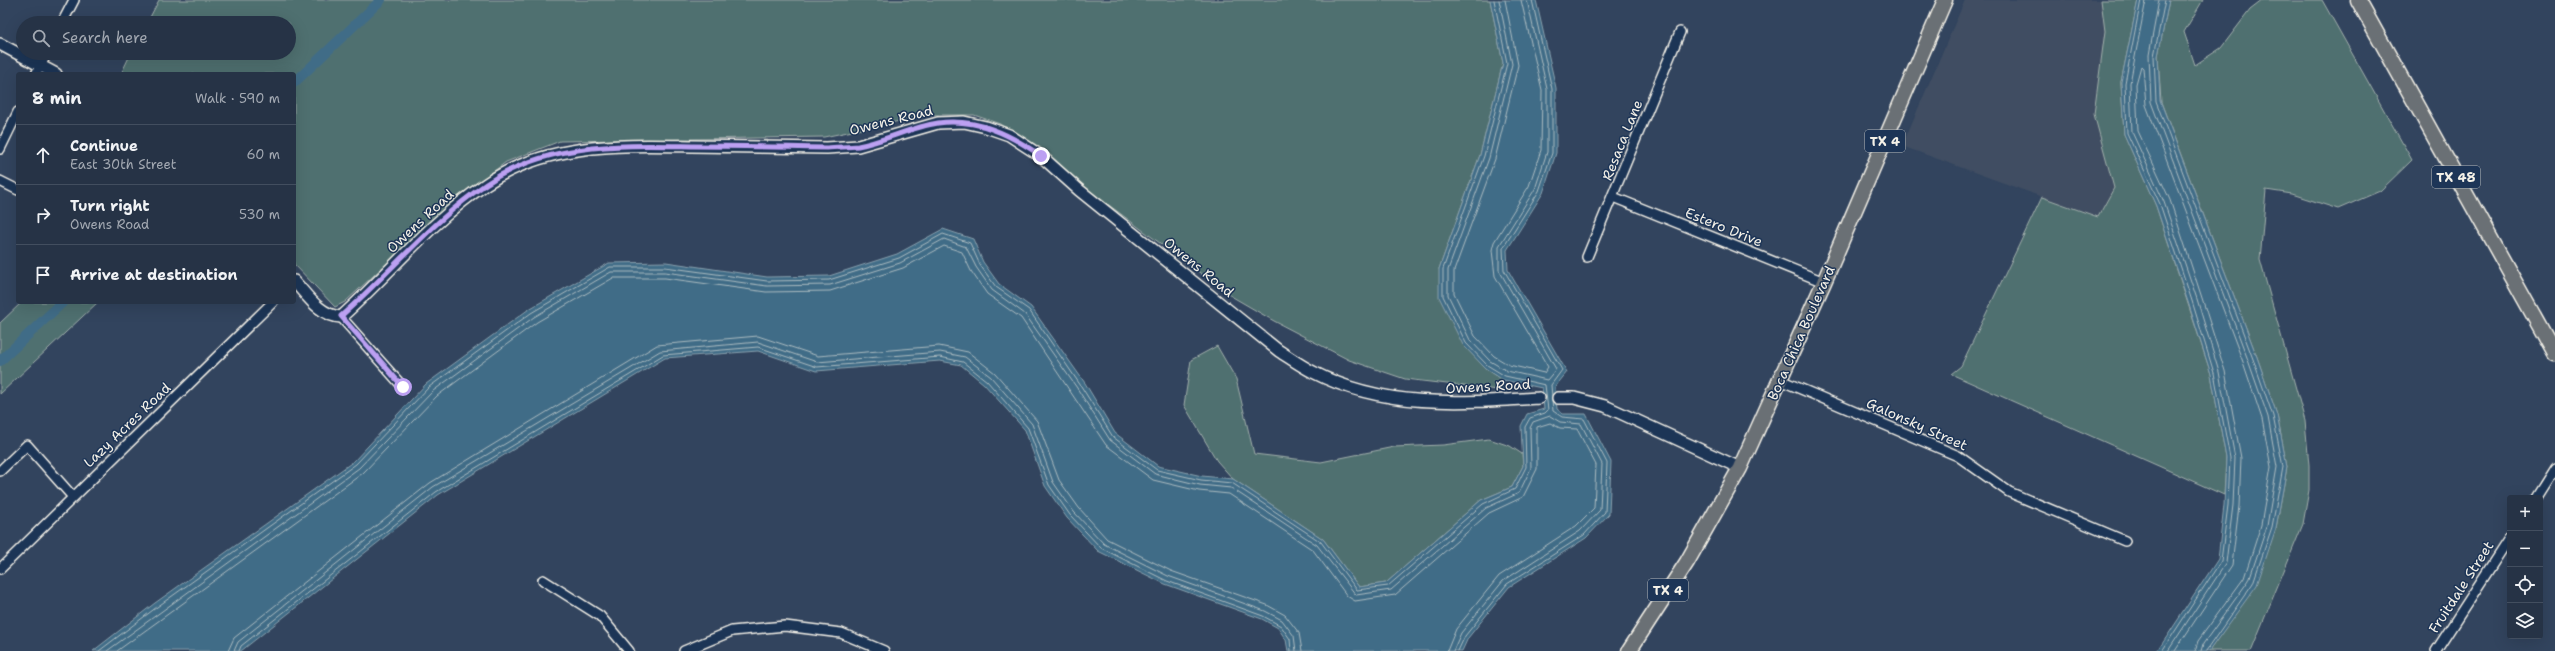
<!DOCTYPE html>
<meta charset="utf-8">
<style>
:root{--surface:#263346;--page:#2e3b4d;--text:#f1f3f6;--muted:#a4aab3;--line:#424e5f}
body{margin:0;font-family:"Shantell Sans",sans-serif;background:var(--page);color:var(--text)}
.controls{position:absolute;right:12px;bottom:12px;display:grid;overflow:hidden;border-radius:4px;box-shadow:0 4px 16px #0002}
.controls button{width:36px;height:36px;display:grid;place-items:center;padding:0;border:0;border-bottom:1px solid var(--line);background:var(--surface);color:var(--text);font:20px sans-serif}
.stop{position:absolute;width:12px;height:12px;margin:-9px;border:3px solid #bca0f2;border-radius:50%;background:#fff}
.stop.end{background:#bca0f2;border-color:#fff;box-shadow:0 1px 4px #0008}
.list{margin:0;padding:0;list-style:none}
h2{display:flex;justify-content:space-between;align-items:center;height:52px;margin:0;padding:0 16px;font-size:17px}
h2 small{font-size:13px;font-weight:400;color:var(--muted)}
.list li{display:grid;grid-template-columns:26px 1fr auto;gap:12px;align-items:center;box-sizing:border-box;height:60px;padding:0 16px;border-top:1px solid var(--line)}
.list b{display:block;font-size:15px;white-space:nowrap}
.list p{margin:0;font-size:13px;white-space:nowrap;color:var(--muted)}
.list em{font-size:13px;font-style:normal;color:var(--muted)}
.icon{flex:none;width:22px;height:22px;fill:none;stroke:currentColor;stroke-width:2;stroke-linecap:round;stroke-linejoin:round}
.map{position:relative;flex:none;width:2555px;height:651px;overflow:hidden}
.search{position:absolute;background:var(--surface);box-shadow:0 4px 16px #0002;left:16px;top:16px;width:280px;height:44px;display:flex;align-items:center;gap:10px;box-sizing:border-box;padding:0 14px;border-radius:22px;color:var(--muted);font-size:15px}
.panel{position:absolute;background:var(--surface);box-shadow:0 4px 16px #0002;left:16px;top:72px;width:280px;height:232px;border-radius:4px}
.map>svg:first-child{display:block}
.built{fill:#404e62}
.green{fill:#507070;stroke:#a2b0ac}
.water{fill:#416c87;stroke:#89a1ae}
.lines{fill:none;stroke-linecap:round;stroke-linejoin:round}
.shore{stroke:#acbcc1;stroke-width:1}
.canal{stroke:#416c87;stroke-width:10}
.minor-casing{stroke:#f4f1e8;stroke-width:12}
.tertiary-casing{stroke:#f4f1e8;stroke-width:14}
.primary-casing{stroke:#f4f1e8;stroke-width:17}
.minor{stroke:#1d3557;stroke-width:9}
.tertiary{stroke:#1d3557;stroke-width:11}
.primary{stroke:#6b7074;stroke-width:14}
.route{stroke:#bca0f2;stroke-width:5}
.labels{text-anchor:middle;stroke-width:3;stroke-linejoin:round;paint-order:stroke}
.shield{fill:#1d3557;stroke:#b4b9bc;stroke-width:1}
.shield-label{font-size:13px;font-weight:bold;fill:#f4f1e8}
.street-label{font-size:14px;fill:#f4f1e8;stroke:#1d3557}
</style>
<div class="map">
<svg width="2555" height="651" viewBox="0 0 2555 651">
<rect width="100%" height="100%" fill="#32445e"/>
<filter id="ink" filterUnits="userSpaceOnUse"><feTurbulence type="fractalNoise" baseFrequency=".025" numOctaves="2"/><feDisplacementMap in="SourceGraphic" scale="8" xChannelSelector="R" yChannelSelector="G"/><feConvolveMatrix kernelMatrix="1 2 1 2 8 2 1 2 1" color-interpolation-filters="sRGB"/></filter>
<g filter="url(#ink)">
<path class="built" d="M 1965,0 L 2126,0 L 2102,129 L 2127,179 L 2111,222 L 1902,146 Z"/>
<g class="green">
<path d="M 159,0 L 1490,0 L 1503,63 L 1480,155 L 1439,269 L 1485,368 L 1503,380 L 1506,391 L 1405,379 L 1349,360 L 1274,321 L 1231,296 L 1000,124 L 974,115 L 928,115 L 824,137 L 560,141 L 506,162 L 454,201 L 345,302 L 335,307 L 294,264 L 294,74 L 121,74 L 131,53 L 289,53 L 289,23 L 147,23 Z"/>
<path d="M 2101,0 L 2138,0 L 2121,82 L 2124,134 L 2156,206 L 2211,374 L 2226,458 L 2224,495 L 1951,374 L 1961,366 L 2042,197 L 2098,217 L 2114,188 L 2094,114 L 2105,31 Z"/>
<path d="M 2169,0 L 2203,0 L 2184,32 L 2195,65 L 2221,48 L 2250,10 L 2263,0 L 2322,0 L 2412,160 L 2380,191 L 2338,209 L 2292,194 L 2266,190 L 2260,260 L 2305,421 L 2309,465 L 2309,490 L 2303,524 L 2251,651 L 2209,651 L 2227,625 L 2276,528 L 2287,467 L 2277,415 L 2257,357 L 2161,102 L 2158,56 Z"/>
<path d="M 22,302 L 98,302 L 0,394 L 0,323 Z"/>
<path d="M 1217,346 L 1236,379 L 1254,454 L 1321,462 L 1394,447 L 1443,445 L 1489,439 L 1510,446 L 1522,454 L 1523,466 L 1512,487 L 1481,500 L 1386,583 L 1359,587 L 1323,539 L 1233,479 L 1217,461 L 1184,405 L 1191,360 Z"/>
</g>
<g class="water">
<path d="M 1490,0 L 1536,0 L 1556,88 L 1556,153 L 1543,193 L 1507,250 L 1508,270 L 1567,372 L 1555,387 L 1557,409 L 1563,414 L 1586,414 L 1611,462 L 1609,514 L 1586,538 L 1509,587 L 1468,638 L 1462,651 L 1288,651 L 1286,640 L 1278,628 L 1262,619 L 1165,584 L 1098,551 L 1067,518 L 1045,486 L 1025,430 L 984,384 L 961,365 L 940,361 L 816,371 L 758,351 L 665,358 L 438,495 L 241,651 L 93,651 L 155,603 L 354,461 L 426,384 L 529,309 L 609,263 L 666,262 L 767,277 L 829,276 L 897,254 L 943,229 L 973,239 L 983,262 L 999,284 L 1031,307 L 1085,383 L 1115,433 L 1158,466 L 1202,476 L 1233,479 L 1323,539 L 1359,587 L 1386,583 L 1481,500 L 1512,487 L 1523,466 L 1521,426 L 1527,414 L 1544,409 L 1542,388 L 1503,380 L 1485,368 L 1463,345 L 1439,297 L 1439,269 L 1480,155 L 1503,63 Z"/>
<path d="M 2138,0 L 2169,0 L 2158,56 L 2160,100 L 2257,357 L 2277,415 L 2287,467 L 2276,528 L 2257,585 L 2209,651 L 2155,651 L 2160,647 L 2218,559 L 2224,505 L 2226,458 L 2211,374 L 2188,302 L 2156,206 L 2124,134 L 2121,82 Z"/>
</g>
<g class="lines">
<g class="shore">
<path d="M 1499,0 L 1512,64 L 1489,158 L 1448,270 L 1448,295 L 1470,340 L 1490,361 L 1507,371 L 1547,380 L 1556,369 L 1499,270 L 1499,246 L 1535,189 L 1547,152 L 1547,89 L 1527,0"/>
<path d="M 1505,0 L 1518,65 L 1495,159 L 1454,271 L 1454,293 L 1475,336 L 1494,356 L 1509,365 L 1544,373 L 1548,367 L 1495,276 L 1492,250 L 1494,242 L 1529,186 L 1541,150 L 1542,90 L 1521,0"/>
<path d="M 1532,0 L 1552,89 L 1552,153 L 1539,191 L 1503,248 L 1504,270 L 1562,370 L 1551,385 L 1552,397"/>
<path d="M 2141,0 L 2125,83 L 2127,133 L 2160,204 L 2192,301 L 2214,373 L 2230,458 L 2228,505 L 2221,561 L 2162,651"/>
<path d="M 2146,0 L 2130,83 L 2132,132 L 2164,202 L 2197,299 L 2219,372 L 2235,458 L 2233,505 L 2226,563 L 2168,651"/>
<path d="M 2159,0 L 2149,55 L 2151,102 L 2248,360 L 2268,417 L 2277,467 L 2267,526 L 2249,580 L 2203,644 L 2201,651"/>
<path d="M 2165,0 L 2154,56 L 2156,101 L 2253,359 L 2273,416 L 2283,467 L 2272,527 L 2253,583 L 2206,651"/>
<path d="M 99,651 L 157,607 L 356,464 L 429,387 L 531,313 L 610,267 L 665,267 L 767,281 L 829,280 L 899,258 L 943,234 L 970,243 L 980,265 L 996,287 L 1029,310 L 1081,386 L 1113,437 L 1157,470 L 1201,480 L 1232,483 L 1321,542 L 1357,590 L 1388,586 L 1483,504 L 1515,489 L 1526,467 L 1525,427 L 1530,418 L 1545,413 L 1548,410 L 1545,385 L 1505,376 L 1487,365 L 1466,343 L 1443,296 L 1443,269 L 1484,156 L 1507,63 L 1494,0"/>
<path d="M 107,651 L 359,468 L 433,391 L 534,317 L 611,272 L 665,272 L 767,286 L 830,285 L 900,263 L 944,239 L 966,247 L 976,267 L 992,290 L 1025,314 L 1077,388 L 1110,440 L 1155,474 L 1200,485 L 1231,488 L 1317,545 L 1356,595 L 1391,590 L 1486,508 L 1519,493 L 1531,468 L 1530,428 L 1533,422 L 1550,416 L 1560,422 L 1581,424 L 1602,464 L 1600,510 L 1580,531 L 1503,581 L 1461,633 L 1453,651"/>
<path d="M 117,651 L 363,473 L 437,396 L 537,322 L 613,278 L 665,278 L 766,292 L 830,291 L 903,268 L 944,246 L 962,252 L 971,271 L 987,294 L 1021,318 L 1106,445 L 1153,480 L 1199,491 L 1229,494 L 1313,550 L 1347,596 L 1355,601 L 1395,595 L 1489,513 L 1523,497 L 1537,469 L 1537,427 L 1550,423 L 1560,428 L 1577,429 L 1596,465 L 1594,508 L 1576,526 L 1499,576 L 1456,629 L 1447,651"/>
<path d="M 228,651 L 234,638 L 430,483 L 657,345 L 758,336 L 818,356 L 939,346 L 968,352 L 995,373 L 1037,421 L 1059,480 L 1079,508 L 1107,539 L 1171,571 L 1267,605 L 1285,615 L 1299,633 L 1302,651"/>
<path d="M 234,651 L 238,642 L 433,487 L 660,351 L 758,342 L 817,362 L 940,352 L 965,357 L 991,377 L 1032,424 L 1053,482 L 1074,512 L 1104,544 L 1168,576 L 1265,611 L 1282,620 L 1294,636 L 1296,651"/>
<path d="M 239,651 L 241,646 L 436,492 L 663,355 L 758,347 L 817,367 L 940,357 L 963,362 L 987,381 L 1028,428 L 1049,485 L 1070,515 L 1101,548 L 1167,581 L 1263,616 L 1281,626 L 1290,639 L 1291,651"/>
<path d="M 1458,651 L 1465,636 L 1507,584 L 1584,535 L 1605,512 L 1607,463 L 1584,419 L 1562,417 L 1553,411 L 1552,399"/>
<path d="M 2175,651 L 2232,565 L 2239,506 L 2241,458 L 2225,371 L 2202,298 L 2170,200 L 2138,131 L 2136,84 L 2141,66 L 2143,68 L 2146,105 L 2243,362 L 2262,419 L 2271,467 L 2261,525 L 2244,578 L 2198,641 L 2195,651"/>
</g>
<g class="canal">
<path d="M 294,83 L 381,0"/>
<path d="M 0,361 L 63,302"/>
</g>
<g class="minor-casing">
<g id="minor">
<path d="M 62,23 L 74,0"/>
<path d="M 36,74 L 47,53"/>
<path d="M 0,149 L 18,112"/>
<path d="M 0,181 L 18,190"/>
<path d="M 1613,197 L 1824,282"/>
<path d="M 1587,257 L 1680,32"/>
<path d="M 341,317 L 403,387"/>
<path d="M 1780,380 L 1958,456 L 2009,492 L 2125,541"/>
<path d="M 0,471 L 27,445 L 73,497"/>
<path d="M 2536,498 L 2555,468"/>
<path d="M 0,569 L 273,302"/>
<path d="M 543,580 L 600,616 L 629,651"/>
<path d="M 684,651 L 732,631 L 785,626 L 841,633 L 884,651"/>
<path d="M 2436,651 L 2510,537"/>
</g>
</g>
<g class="tertiary-casing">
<g id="tertiary">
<path d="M 0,44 L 56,74"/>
<path d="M 294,281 C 307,295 320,316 341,317 C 390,273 431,221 486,184 C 547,142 621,145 691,146 C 736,147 782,147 827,148 L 858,146 L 938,123 L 964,122 L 986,127 L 1009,135 L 1041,156 L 1079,190 L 1279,351 C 1290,358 1301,366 1313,372 C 1384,409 1462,403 1539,398"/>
<path d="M 1558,398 L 1574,398 L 1605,406 L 1740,468"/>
</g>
</g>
<g class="primary-casing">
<g id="primary">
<path d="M 2358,0 L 2555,354"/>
<path d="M 1629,651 L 1687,562 L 1740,468 L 1824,282 L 1945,0"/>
</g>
</g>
<use href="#minor" class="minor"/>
<use href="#tertiary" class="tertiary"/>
<use href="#primary" class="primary"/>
</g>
</g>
<g class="lines" filter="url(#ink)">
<path class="route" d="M 403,387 L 341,316 C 390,273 432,221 486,184 C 547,142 621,145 691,146 C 736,146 782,147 827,148 C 837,147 848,147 858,146 C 885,141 911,127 938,123 C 977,118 1010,134 1041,156"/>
</g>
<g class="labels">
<g class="shield">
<rect x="1865" y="130" width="40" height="22" rx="3"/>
<rect x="2432" y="166" width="48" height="22" rx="3"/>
<rect x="1648" y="579" width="40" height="22" rx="3"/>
</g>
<g class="shield-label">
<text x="1885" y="146">TX 4</text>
<text x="2456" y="182">TX 48</text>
<text x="1668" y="595">TX 4</text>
</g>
<g class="street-label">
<text transform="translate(891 120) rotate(-14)" y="5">Owens Road</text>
<text transform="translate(1622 140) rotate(-68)" y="5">Resaca Lane</text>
<text transform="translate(420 221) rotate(-43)" y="5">Owens Road</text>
<text transform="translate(1724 227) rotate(22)" y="5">Estero Drive</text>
<text transform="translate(1199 267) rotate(39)" y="5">Owens Road</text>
<text transform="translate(1801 333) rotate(-66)" y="5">Boca Chica Boulevard</text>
<text transform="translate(1488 386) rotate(-3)" y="5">Owens Road</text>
<text transform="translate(1917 424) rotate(24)" y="5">Galonsky Street</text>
<text transform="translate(127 425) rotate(-44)" y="5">Lazy Acres Road</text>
<text transform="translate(2461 587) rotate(-57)" y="5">Fruitdale Street</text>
</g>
</g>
</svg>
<div class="controls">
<button>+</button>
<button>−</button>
<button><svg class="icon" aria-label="locate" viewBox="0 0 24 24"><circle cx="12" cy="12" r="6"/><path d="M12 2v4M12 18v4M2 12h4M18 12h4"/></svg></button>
<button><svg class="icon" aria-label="layers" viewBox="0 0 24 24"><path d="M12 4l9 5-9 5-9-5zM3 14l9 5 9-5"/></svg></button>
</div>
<div class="stop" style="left:403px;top:387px"></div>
<div class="stop end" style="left:1041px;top:156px"></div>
<div class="search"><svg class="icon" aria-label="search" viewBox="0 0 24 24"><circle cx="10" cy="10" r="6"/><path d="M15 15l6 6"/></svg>Search here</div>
<section class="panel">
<h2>8 min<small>Walk · 590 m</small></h2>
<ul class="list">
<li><svg class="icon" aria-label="ahead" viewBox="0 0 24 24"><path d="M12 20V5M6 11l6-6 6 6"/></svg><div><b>Continue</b><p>East 30th Street</p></div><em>60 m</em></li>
<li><svg class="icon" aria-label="right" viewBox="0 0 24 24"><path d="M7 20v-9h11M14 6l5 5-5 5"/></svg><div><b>Turn right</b><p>Owens Road</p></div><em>530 m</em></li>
<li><svg class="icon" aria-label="arrive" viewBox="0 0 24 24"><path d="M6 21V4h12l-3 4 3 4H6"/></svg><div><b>Arrive at destination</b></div></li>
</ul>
</section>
</div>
